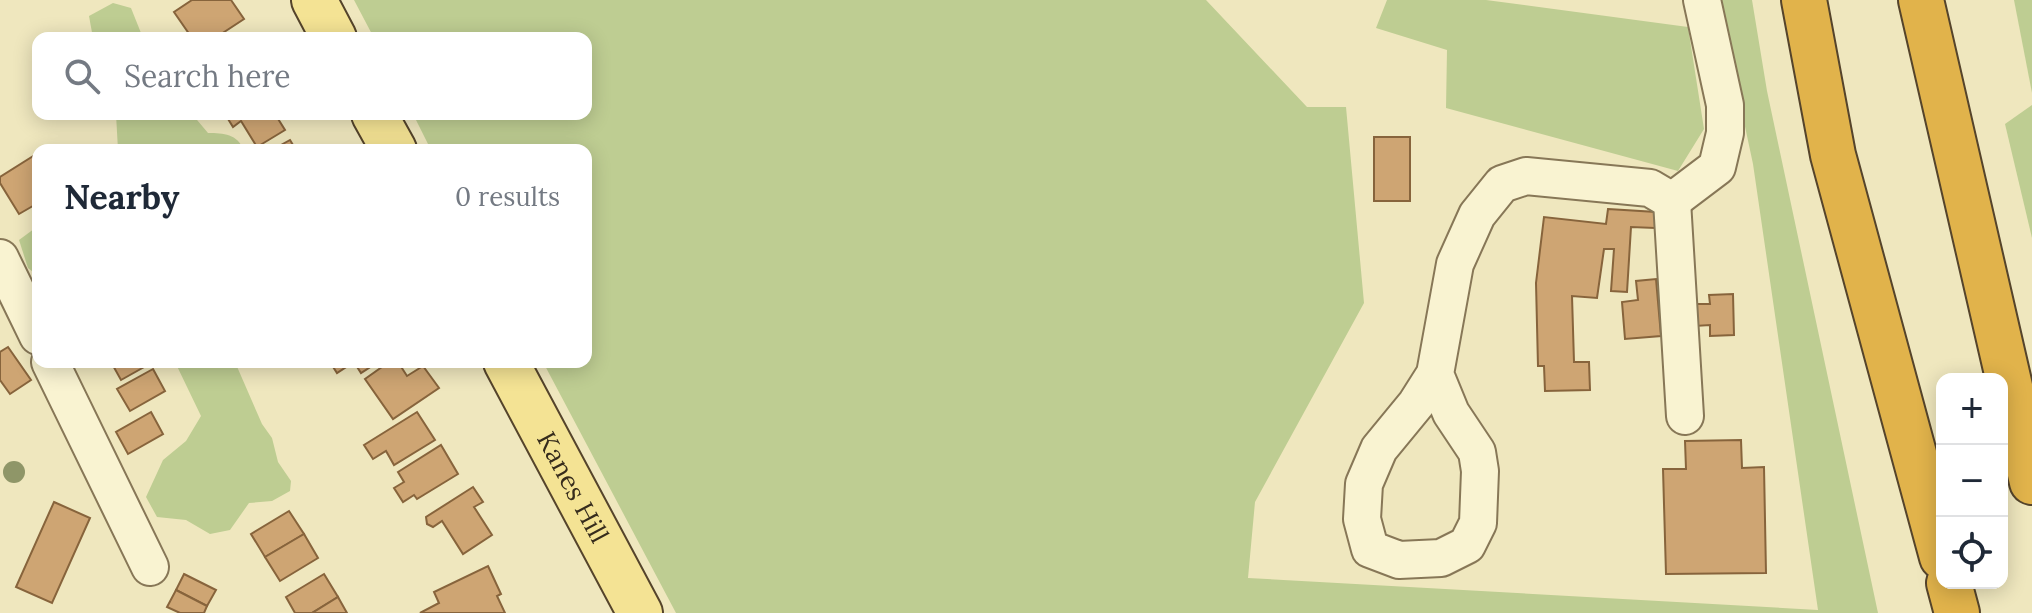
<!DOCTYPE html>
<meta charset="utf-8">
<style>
:root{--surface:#fff;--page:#f6f6f7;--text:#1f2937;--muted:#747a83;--line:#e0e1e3}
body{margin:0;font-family:Lora,serif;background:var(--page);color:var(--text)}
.controls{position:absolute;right:24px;bottom:24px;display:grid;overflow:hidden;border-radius:16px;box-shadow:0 4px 20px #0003}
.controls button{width:72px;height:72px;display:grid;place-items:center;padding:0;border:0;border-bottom:2px solid var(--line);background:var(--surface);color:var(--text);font:40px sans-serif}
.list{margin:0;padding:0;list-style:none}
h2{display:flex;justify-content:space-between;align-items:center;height:104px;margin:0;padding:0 32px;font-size:34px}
h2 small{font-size:26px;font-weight:400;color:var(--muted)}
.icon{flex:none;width:44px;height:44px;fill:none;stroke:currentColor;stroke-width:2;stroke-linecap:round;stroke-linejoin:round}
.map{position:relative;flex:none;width:2032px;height:613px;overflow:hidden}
.search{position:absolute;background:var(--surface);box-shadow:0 4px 20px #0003;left:32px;top:32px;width:560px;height:88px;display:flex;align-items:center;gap:20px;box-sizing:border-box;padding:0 28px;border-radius:16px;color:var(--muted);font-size:30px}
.panel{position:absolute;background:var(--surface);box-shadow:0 4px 20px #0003;left:32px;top:144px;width:560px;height:224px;border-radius:16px}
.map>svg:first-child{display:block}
.green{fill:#becd92}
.building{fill:#cea573;stroke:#87643c;stroke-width:2}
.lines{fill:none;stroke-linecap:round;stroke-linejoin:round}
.minor-casing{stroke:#877757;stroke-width:40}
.major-casing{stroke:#55442b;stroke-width:48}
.highway-casing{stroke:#55442b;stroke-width:48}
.minor{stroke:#f9f3d1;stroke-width:36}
.major{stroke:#f4e394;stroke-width:44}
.highway{stroke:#e1b34b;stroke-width:44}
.tree{fill:#8f9668}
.labels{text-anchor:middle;stroke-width:8;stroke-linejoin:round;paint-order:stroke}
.street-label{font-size:26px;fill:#362c1c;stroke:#f6f0ce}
</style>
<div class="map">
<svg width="2032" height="613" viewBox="0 0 2032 613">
<rect width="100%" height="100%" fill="#efe7be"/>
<g class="green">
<path d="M 354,0 L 1206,0 L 1307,107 L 1346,107 L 1364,303 L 1255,502 L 1248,578 L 1818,610 L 1753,164 L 1718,0 L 1752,0 L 1767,91 L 1878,613 L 676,613 L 543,362 L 586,362 L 586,150 L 431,150 L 413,114 L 586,114 L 586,38 L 374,38 Z"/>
<path d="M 1387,0 L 1486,0 L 1688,27 L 1704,129 L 1678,171 L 1446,108 L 1447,50 L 1376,28 Z"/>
<path d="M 2014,0 L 2032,0 L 2032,93 Z"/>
<path d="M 113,3 L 131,8 L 143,38 L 93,38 L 89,16 Z"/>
<path d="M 2032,105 L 2032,238 L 2005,124 Z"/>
<path d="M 116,114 L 192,114 L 208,133 C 224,133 237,134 244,150 L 118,150 Z"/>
<path d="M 38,226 L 38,276 L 28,268 L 19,240 Z"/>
<path d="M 175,362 L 235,362 L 262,424 L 272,438 L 278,462 L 291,481 L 290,491 L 272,501 L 249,503 L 230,530 L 210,534 L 186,520 L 157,517 L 146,497 L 163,460 L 186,441 L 201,416 Z"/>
</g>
<g class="building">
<path d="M 192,0 L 231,0 L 244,19 L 215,38 L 192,38 L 174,12 Z"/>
<path d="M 225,114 L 275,114 L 285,130 L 257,147 L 241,121 L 233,127 Z"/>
<rect x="1374" y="137" width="36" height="64"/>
<path d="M 290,140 L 296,150 L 272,150 Z"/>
<path d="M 38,153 L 38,203 L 19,214 L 0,183 L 0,177 Z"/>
<path d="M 1608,209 L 1656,212 L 1655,228 L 1631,227 L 1627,292 L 1611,291 L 1614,249 L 1604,249 L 1597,298 L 1572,296 L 1574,362 L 1589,362 L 1590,390 L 1545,391 L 1544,366 L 1538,366 L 1536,283 L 1544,217 L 1606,224 Z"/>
<path d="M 1656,279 L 1661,336 L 1625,339 L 1622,302 L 1638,300 L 1636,281 Z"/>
<path d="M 1733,294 L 1734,335 L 1710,336 L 1710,325 L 1695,326 L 1695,304 L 1710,304 L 1709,295 Z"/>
<path d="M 8,347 L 31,380 L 10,394 L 0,380 L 0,352 Z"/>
<path d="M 111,362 L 153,362 L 121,380 Z"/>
<path d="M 330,362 L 378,362 L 361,373 L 354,362 L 337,373 Z"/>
<path d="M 389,362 L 398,362 L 407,376 L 423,366 L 439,388 L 393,419 L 365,379 Z"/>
<path d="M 153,369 L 165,391 L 130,411 L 117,389 Z"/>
<path d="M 151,412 L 163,434 L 128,454 L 116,432 Z"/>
<path d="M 417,412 L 435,440 L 394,465 L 386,451 L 373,459 L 364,445 Z"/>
<path d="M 1741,440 L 1742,468 L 1764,467 L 1766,573 L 1666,574 L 1663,469 L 1686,469 L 1685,441 Z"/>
<path d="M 441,445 L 458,474 L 417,499 L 414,495 L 403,502 L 394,488 L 404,482 L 398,472 Z"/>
<path d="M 473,487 L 483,502 L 474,507 L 492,535 L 463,554 L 442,521 L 433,527 L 427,524 L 426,517 Z"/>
<path d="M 54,502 L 90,518 L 52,603 L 16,587 Z"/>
<path d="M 289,511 L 304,534 L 265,557 L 251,534 Z"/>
<path d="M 304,534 L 318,558 L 280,581 L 265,557 Z"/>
<path d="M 488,566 L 501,594 L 497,596 L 505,613 L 420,613 L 439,603 L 434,592 Z"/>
<path d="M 184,574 L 216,590 L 207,606 L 176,590 Z"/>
<path d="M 324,574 L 338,597 L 312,613 L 295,613 L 286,597 Z"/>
<path d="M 176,590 L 207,606 L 204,613 L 180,613 L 167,607 Z"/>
<path d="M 338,597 L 347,613 L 312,613 Z"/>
</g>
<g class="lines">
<g class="minor-casing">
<g id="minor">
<path d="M 1672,201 L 1717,167 L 1725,133 L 1725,105 L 1702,0"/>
<path d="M 0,258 L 38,336"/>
<path d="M 50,362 L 150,567"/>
<path d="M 1435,374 L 1416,404 L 1379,449 L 1364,484 L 1362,519 L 1370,549 L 1399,560 L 1441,558 L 1467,545 L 1478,523 L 1480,471 L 1477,452 L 1451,413 L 1435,374 L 1455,264 L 1477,215 L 1502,184 L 1526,176 L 1650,188 L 1672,201 L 1685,416"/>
</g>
</g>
<g class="major-casing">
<g id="major">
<path d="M 314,0 L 334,38"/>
<path d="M 374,114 L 394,150"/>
<path id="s1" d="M 506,362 L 640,613"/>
</g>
</g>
<g class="highway-casing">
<g id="highway">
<path d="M 1804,0 L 1833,155 L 1942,557"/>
<path d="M 1921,0 L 2032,482"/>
<path d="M 1949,583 L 1957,613"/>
</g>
</g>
<use href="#minor" class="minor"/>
<use href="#major" class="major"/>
<use href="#highway" class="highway"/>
</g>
<circle class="tree" cx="14" cy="472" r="11"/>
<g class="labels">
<g class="street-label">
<text dy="9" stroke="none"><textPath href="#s1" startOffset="142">Kanes Hill</textPath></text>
</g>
</g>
</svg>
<div class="controls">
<button>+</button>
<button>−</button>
<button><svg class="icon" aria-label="locate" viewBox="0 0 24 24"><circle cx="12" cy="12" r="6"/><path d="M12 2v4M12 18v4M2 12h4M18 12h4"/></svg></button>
</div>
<div class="search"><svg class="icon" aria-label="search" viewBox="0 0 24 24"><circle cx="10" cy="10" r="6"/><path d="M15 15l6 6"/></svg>Search here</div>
<section class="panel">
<h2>Nearby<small>0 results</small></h2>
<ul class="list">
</ul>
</section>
</div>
